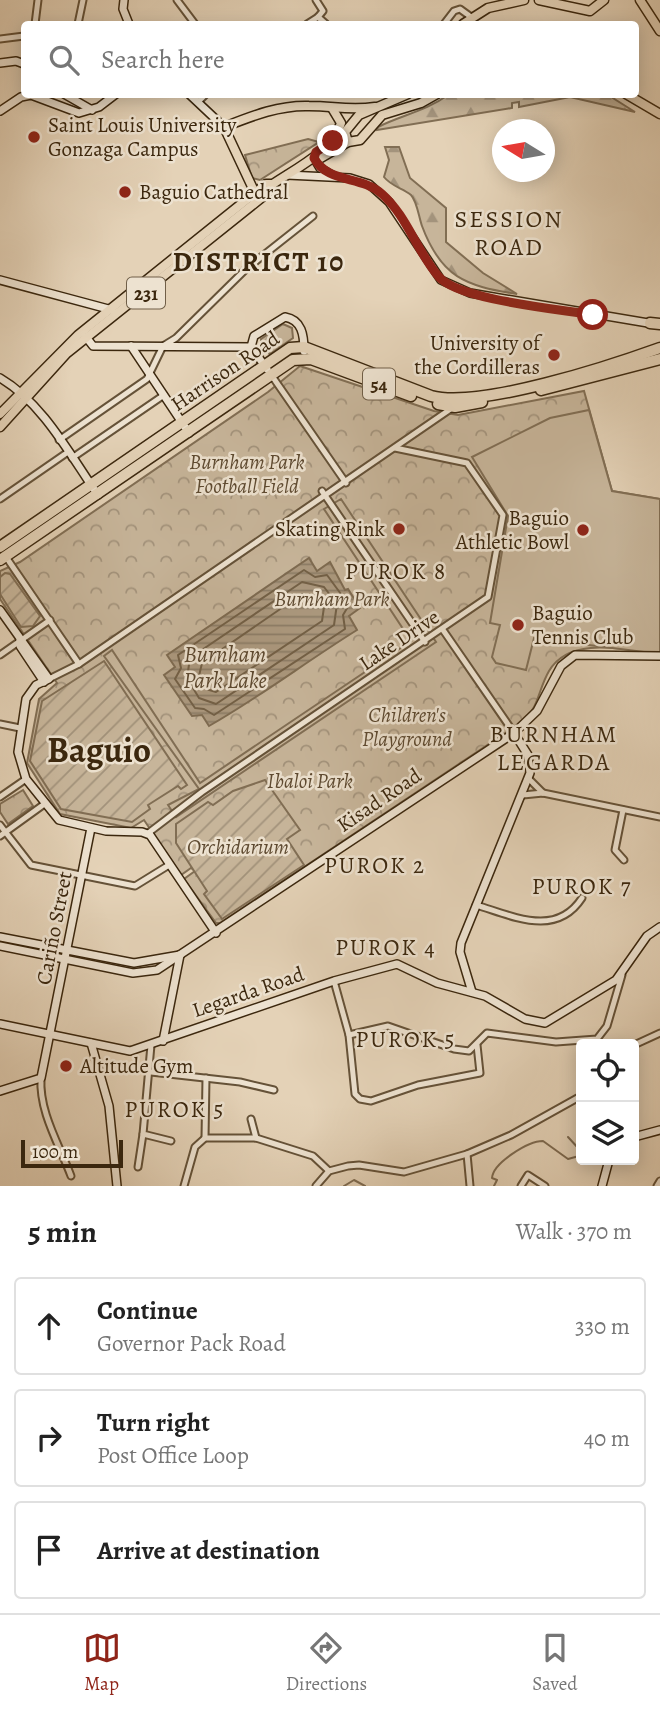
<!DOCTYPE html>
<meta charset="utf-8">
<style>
:root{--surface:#fff;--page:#f2f2f2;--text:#222;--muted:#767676;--line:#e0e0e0;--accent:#8f2418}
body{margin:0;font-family:Alegreya,serif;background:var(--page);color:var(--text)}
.controls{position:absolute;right:21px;bottom:21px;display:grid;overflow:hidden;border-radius:7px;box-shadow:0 4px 18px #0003}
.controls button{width:63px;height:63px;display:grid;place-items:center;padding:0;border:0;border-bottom:2px solid var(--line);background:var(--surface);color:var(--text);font:35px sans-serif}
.compass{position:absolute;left:492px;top:119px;width:63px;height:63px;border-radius:50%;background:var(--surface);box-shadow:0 4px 18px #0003;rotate:281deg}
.scale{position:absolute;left:21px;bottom:18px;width:102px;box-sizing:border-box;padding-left:7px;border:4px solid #3b270e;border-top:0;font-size:19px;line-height:24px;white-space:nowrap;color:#3b270e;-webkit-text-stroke:5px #ede2d0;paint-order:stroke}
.stop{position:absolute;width:21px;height:21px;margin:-16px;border:5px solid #8f2418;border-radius:50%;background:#fff}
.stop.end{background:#8f2418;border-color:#fff;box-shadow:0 2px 7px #0008}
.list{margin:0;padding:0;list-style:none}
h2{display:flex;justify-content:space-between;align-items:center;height:91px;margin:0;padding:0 28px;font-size:30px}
h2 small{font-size:23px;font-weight:400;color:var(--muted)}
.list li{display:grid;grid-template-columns:46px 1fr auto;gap:21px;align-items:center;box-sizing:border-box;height:98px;margin:0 14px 14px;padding:0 14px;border:2px solid var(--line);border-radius:7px}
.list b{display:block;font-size:26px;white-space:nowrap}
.list p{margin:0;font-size:23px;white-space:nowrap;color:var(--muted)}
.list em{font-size:23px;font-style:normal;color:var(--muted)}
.icon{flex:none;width:38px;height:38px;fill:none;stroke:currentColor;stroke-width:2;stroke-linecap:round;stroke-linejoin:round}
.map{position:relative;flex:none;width:660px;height:1186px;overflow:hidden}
.search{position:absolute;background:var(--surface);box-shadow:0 4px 18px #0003;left:21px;right:21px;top:21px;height:77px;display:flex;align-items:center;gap:18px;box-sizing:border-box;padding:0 24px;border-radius:7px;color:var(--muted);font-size:26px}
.sheet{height:427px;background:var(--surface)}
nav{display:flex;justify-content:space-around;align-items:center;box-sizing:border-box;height:98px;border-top:2px solid var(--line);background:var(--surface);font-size:19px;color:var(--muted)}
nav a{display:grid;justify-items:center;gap:4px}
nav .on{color:var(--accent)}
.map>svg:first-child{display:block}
.forest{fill:url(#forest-firs);stroke:#816e54;stroke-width:2}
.park{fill:url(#park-crowns);stroke:#816e54;stroke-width:2}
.garden{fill:url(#garden-furrows);stroke:#816e54;stroke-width:2}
.pitch{fill:#c7b59a;stroke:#816e54;stroke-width:2}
.water{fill:url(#water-rules);stroke:#7e6b51;stroke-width:2}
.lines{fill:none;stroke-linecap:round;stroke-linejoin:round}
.shore{stroke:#736046;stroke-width:2}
.stream{stroke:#7e6b51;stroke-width:2}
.street-casing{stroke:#655238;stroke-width:9}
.secondary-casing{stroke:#3b270e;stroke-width:10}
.primary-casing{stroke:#3b270e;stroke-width:11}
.highway-casing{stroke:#3b270e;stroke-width:13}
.street{stroke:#ede2d0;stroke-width:5}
.secondary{stroke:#ede2d0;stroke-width:7}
.primary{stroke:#e4d2b7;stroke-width:8}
.highway{stroke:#e4d2b7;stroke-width:10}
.route{stroke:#8f2418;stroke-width:9}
.poi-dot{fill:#8f2418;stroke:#ede2d0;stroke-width:2.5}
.labels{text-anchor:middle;stroke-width:5;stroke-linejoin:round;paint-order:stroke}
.shield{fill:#ede2d0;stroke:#705f48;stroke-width:2}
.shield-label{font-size:19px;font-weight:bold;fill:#3b270e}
.poi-label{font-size:21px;fill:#3b270e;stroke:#ede2d0;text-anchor:start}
.street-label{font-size:21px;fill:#3b270e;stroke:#ede2d0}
.park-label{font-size:21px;font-style:italic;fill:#5e4a31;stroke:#ede2d0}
.neighbourhood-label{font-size:23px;letter-spacing:2px;fill:#3b270e;stroke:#ede2d0}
.water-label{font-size:23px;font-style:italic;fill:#5d4930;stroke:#ede2d0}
.quarter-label{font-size:24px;letter-spacing:2px;fill:#3b270e;stroke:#ede2d0}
.district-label{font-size:28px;font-weight:bold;letter-spacing:2px;fill:#3b270e;stroke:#ede2d0}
.town-label{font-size:35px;font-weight:bold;fill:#3b270e;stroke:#ede2d0}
</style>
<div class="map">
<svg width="660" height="1186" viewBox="0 0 660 1186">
<defs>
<pattern id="forest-firs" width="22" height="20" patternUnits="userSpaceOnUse" patternTransform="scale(1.75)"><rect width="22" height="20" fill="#c7b59a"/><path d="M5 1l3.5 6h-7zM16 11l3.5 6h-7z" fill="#a3937c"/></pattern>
<pattern id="park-crowns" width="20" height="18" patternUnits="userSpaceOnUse" patternTransform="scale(1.75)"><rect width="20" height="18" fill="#c7b59a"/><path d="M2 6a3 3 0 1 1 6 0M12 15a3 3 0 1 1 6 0" fill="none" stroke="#a3937c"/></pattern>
<pattern id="garden-furrows" width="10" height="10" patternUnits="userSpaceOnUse" patternTransform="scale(1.75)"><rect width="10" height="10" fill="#c7b59a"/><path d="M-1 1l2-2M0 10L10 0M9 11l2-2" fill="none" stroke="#a3937c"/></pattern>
<pattern id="water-rules" width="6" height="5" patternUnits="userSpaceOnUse" patternTransform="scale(1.75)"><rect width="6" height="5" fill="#ab987e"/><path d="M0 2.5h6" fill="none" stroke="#8c7c66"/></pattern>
</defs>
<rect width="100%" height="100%" fill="#e4d2b7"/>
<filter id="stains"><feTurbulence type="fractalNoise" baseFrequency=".00286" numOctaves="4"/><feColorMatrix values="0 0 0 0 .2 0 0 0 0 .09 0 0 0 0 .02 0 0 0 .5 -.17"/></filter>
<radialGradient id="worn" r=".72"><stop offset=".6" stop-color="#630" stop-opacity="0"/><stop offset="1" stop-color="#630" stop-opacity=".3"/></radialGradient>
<g class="forest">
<path d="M 448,95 L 608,95 L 635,112 L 570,97 L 519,107 L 519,102 L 512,103 L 512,108 L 377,130 L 378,127 C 402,115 426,111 448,95 Z"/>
<path d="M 385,147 L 399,147 L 410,178 L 446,208 L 446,242 L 483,273 L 517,294 C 465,286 441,277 422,226 C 419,218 417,201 411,195 C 403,188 392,187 384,177 L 389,160 Z"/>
</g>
<g class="park">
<path d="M 308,139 L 319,142 L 260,180 L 252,178 L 245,155 Z"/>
<path d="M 283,324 L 292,328 L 293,338 L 270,354 L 262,350 L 261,339 Z"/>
<path d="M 300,366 L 434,411 L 458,415 L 584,391 L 612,491 L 660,499 L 660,654 C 626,650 570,635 549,671 C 539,688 539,705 525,720 L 220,923 L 216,923 L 184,879 L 195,871 L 191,868 L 181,875 L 144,820 L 131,828 L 60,814 L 27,763 L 39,699 L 57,683 L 0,599 L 0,571 L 20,562 L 268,392 Z"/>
<path d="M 23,790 L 33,806 L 8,824 L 0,812 L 0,804 Z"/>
</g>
<g class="garden">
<path d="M 5,573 L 10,574 L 40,616 L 33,626 L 21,627 L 0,594 L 0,577 Z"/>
<path d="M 104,661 L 187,785 L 181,789 L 178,786 L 148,805 L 150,809 L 132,822 L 61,809 L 30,761 L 42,701 Z"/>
<path d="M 265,780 L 300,830 L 287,839 L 304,865 L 222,919 L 204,894 L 207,891 L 176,843 L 176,824 L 208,802 L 213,805 L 233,791 Z"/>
</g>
<g class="pitch">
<path d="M 589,410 L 612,491 L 660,499 L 660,654 L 534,638 L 526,670 L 496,663 L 492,657 L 500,625 L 490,623 L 508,516 L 472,457 L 550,418 Z"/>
<path d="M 341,499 L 436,642 L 176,817 L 168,805 L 199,789 L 104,656 L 112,650 L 200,783 L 411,641 L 324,509 Z"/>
</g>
<path class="water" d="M 309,558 L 317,571 L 330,562 L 345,590 L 348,589 L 360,608 L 349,616 L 357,630 C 307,661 260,697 209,726 L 202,715 L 192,716 L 164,675 L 175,667 L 167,655 Z"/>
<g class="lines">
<g class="shore">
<path d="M 304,570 L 315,577 L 327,575 L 349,605 L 343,615 L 345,629 L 214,715 L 204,709 L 195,708 L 175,679 L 181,668 L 178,655 Z"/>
<path d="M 302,582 L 324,587 L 337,604 L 334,625 L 216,704 L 199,698 L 187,678 L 190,658 Z"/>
<path d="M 302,594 L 319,598 L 324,607 L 322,621 L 216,692 L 206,689 L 199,676 L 202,663 Z"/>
</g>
<g class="stream">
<path d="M 344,1186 L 354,1180 L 365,1186"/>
<path d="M 494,1186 L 497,1180 L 492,1178 C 493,1163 528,1141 543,1141 L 568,1159 L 579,1156 L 579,1149 L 568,1137"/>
</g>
<g class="street-casing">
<g id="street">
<path d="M 177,0 L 195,24"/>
<path d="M 316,0 L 323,11 L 318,17"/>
<path d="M 318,17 L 326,24"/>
<path d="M 35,24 L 38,0"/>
<path d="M 78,24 L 83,0"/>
<path d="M 307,24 L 318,17"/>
<path d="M 444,24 L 454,11 L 460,9 L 471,17"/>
<path d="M 0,39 L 24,36"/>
<path d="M 198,102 L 206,94"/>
<path d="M 272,376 L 346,483"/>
<path d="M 59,440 L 147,379 L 163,346 L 176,338 L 246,269 L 313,216"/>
<path d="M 72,458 L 164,395"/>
<path d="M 322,491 L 425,642"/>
<path d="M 0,499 L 68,452"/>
<path d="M 6,557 L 79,664"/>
<path d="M 443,630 L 514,733"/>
<path d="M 0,655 L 50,620"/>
<path d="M 49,679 L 79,664 L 452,408"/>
<path d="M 0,724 L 20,728"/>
<path d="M 529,779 L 543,793"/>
<path d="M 523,795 L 543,793 L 660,817"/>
<path d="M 0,797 L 26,779"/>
<path d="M 623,810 L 615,850 L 624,860"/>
<path d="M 0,825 L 31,865 L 135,886 L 169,865"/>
<path d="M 147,834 L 202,792 L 488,597 L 503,515 L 467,463 L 395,448"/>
<path d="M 0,836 L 43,805"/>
<path d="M 476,905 C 513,916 556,938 582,898"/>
<path d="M 334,981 L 349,1035 L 355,1094 L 360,1099 L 371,1101 L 418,1085 L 480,1073 L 477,1045"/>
<path d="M 349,1035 L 388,1026 L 454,1049 L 469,1051 L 487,1033 L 556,1042 L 597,1039 L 607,1026 L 622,975"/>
<path d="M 151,1045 L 143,1134 L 171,1141"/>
<path d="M 634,1045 L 660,1033"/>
<path d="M 151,1072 L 240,1082 L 274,1090"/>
<path d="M 41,1078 C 39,1112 59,1144 71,1176"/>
<path d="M 251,1119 L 256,1138"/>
<path d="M 205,1138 L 206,1078"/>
<path d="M 467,1154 L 470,1186"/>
<path d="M 138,1167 L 143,1134"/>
<path d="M 184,1186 L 195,1147 L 205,1138 L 256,1138 L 313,1156 L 329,1171"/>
<path d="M 316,1186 L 329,1171 L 348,1166 L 359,1165 L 404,1172 L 467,1154 L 511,1135 L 581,1096"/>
<path d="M 521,1186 L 528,1175 L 545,1186"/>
<path d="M 657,1186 L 660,1181"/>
</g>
</g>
<g class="secondary-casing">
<g id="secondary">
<path d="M 124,0 L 123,9 L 129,24"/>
<path d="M 0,63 L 16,61 L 24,64"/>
<path d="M 64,94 L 92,110"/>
<path d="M 189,94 L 224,127"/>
<path d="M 0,111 L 21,97 L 31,95 L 79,113 L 99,107 L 116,94"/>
<path d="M 314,158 L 320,168 L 334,176"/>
<path d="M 287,175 L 350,178 L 369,184 L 389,202 L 441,280 L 470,293 L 654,324"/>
<path d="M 0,280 L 112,310"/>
<path d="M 86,337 L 93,346 L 251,347"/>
<path d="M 131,346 L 189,433"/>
<path d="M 251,347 L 254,336 L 285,317 C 302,320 304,335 304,351"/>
<path d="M 251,347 L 267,369"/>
<path d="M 0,378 C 43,403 70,455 98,495"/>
<path d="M 0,610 L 49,679 L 36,685 L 26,699 L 18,752 L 26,779 L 59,820 L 106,831 L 142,832 L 150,835 L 216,933"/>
<path d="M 20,640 L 20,646 L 44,682"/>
<path d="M 0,937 L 134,963 L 180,955"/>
<path d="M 0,946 L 133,973 L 157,970 L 514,733 L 537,711 L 561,666 L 575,655 L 660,656"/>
<path d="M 472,992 L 460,952 L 461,943 L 530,773 L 528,755 L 514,733"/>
<path d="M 0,1024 L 130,1051 L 334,981 L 397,964 L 437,983 L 485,996 L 525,1019 L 545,1023 L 616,980 L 647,936 L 660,927"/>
<path d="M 163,1041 L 180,955"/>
<path d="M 91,1043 L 109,1106 L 117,1186"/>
<path d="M 0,1091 L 41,1078 L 91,828"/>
<path d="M 634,1137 L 660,1130"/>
<path d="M 602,1186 L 609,1160"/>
</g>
</g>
<g class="primary-casing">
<g id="primary">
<path d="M 539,0 L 590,11 L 604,0"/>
<path d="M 640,0 L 660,31"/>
<path d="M 463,24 L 488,8 L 524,0"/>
<path d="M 626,94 L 660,114"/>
<path d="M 348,142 L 345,132 L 359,115 L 408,94"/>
<path d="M 314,158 L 319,159 L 348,142 L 360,140 L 382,115 L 421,103 L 437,94"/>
<path d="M 255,193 L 224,127 C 252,116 279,105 309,106 C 334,106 350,111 375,107"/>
<path d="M 0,414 L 78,335 L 266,184 L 273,184 C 295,169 334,150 341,123 L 332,108"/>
<path d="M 0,427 L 66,354 L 270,191 L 273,184"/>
</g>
</g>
<g class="highway-casing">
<g id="highway">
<path d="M 650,323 L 660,324"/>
<path d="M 541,390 L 660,359"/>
<path d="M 438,404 L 455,407 L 482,402"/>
<path d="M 0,547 L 290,348 L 304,347 L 431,396 C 480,409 610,366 660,348"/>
<path d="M 0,560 L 293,360 L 311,359 L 411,396"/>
</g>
</g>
<use href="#street" class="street"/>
<use href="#secondary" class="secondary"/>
<use href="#primary" class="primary"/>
<use href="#highway" class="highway"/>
</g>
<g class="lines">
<path class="route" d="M 333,141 L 316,152 L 314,158 C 328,184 361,175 382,194 C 407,216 417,252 439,277 C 459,300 559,309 593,315"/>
</g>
<g class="poi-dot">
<circle cx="34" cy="137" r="7"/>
<circle cx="125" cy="192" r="7"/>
<circle cx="554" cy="355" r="7"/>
<circle cx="399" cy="529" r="7"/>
<circle cx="583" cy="530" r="7"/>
<circle cx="518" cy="625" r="7"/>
<circle cx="66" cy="1066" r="7"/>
</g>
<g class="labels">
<g class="shield">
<rect x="127" y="277.5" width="38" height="31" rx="5"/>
<rect x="363" y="368.5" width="32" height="31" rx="5"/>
</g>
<g class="shield-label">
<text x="146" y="300">231</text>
<text x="379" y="391">54</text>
</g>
<g class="poi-label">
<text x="48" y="132">Saint Louis University<tspan x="48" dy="24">Gonzaga Campus</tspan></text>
<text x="139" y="199">Baguio Cathedral</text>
<text x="540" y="350" text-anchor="end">University of<tspan x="540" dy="24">the Cordilleras</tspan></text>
<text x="569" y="525" text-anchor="end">Baguio<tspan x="569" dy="24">Athletic Bowl</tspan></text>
<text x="385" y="536" text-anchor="end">Skating Rink</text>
<text x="532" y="620">Baguio<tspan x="532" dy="24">Tennis Club</tspan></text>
<text x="80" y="1073">Altitude Gym</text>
</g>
<g class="street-label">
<text transform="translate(225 371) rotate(-34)" y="7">Harrison Road</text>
<text transform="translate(399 640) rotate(-34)" y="7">Lake Drive</text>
<text transform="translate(379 800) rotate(-34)" y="7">Kisad Road</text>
<text transform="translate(54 928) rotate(-79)" y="7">Cariño Street</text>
<text transform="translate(248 992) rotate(-19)" y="7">Legarda Road</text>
</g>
<g class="park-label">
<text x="247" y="469">Burnham Park<tspan x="247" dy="24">Football Field</tspan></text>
<text x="332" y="606">Burnham Park</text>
<text x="407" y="722">Children's<tspan x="407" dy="24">Playground</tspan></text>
<text x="310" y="788">Ibaloi Park</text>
<text x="238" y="854">Orchidarium</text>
</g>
<g class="neighbourhood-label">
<text x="396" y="579">PUROK 8</text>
<text x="375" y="873">PUROK 2</text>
<text x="582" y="894">PUROK 7</text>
<text x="386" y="955">PUROK 4</text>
<text x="406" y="1047">PUROK 5</text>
<text x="175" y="1117">PUROK 5</text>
</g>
<g class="water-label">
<text x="225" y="662">Burnham<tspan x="225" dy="26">Park Lake</tspan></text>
</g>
<g class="quarter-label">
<text x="509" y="227">SESSION<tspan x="509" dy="28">ROAD</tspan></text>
<text x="554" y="742">BURNHAM<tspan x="554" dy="28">LEGARDA</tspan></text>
</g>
<g class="district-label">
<text x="259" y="271">DISTRICT 10</text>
</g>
<g class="town-label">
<text x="99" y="762">Baguio</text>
</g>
</g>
<rect width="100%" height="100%" filter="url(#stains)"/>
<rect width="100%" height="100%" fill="url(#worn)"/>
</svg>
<div class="controls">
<button><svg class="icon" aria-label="locate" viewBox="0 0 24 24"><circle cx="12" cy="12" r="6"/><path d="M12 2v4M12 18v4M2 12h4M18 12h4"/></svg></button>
<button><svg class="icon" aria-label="layers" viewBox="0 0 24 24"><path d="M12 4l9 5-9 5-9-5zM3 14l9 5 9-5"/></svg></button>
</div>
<svg class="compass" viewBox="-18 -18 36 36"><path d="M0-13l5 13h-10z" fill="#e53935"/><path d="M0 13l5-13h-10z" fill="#767676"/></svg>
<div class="scale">100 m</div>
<div class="stop" style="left:593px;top:315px"></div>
<div class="stop end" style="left:333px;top:141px"></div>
<div class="search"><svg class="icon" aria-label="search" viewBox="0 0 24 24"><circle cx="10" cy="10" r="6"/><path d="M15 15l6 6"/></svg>Search here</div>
</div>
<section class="sheet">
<h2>5 min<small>Walk · 370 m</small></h2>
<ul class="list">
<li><svg class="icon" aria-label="ahead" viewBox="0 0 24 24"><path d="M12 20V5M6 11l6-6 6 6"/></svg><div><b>Continue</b><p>Governor Pack Road</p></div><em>330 m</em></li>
<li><svg class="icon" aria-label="right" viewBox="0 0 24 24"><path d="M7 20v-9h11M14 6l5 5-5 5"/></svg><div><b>Turn right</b><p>Post Office Loop</p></div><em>40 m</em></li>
<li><svg class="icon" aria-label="arrive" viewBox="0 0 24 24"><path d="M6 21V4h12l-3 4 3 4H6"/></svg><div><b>Arrive at destination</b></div></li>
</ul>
</section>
<nav>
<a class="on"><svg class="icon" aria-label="map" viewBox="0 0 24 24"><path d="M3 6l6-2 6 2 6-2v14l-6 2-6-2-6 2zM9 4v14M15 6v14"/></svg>Map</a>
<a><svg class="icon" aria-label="directions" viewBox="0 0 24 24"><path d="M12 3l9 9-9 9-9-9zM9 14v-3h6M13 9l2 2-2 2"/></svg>Directions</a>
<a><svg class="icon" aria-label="saved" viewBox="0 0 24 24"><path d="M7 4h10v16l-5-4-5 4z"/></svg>Saved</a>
</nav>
